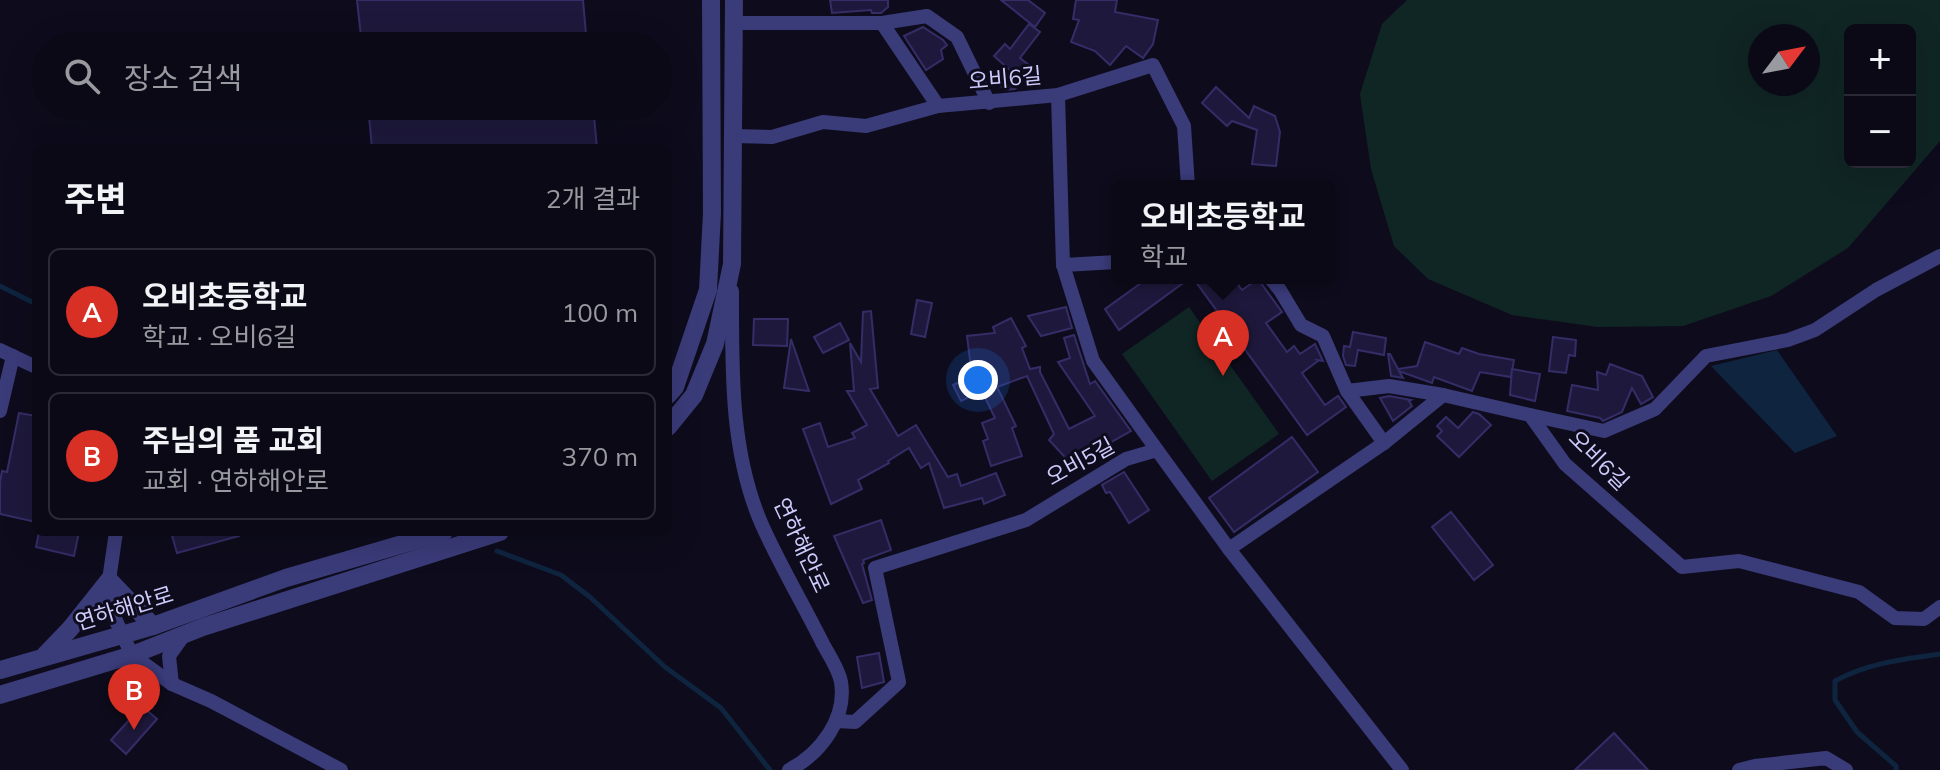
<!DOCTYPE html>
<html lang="ko">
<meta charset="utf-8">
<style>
:root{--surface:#0a0915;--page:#13121e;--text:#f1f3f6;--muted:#999aa0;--line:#2a2a34;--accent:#d93025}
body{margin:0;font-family:Mulish,"Noto Sans KR",sans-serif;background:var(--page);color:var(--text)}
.controls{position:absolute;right:24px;top:24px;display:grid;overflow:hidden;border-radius:12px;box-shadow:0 8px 32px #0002}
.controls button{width:72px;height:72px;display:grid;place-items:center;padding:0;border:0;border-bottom:2px solid var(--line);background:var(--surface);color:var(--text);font:40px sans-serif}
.compass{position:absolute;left:1748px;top:24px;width:72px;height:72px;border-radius:50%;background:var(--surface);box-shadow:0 8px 32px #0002;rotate:58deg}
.you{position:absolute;left:978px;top:380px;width:28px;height:28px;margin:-20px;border:6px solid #fff;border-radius:50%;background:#1a73e8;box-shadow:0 0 0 12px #1a73e833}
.badge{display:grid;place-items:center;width:52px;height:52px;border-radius:50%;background:var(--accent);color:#fff;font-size:26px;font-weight:700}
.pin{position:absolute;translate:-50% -66px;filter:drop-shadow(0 2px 4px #0008)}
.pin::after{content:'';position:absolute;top:42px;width:28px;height:24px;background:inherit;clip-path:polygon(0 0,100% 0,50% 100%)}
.popup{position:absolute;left:1111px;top:180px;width:224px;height:104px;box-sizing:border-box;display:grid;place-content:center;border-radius:12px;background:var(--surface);filter:drop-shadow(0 2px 6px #0005);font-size:26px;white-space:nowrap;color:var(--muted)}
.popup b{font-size:30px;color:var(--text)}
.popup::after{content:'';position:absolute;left:50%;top:100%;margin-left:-16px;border:16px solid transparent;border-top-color:var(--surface)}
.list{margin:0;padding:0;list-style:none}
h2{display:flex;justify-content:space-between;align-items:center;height:104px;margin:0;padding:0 32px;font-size:34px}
h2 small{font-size:26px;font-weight:400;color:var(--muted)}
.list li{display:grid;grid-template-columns:52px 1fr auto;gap:24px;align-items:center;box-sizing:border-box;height:128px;margin:0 16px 16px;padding:0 16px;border:2px solid var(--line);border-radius:12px}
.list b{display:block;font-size:30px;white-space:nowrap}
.list p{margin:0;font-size:26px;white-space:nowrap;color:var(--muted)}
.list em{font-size:26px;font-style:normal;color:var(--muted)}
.icon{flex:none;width:44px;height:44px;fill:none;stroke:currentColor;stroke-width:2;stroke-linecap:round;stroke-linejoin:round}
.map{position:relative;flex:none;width:1940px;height:770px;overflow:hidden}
.search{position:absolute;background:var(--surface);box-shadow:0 8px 32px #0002;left:32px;top:32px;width:640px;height:88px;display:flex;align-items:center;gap:20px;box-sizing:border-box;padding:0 28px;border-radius:44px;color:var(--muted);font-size:30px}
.panel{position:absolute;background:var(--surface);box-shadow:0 8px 32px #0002;left:32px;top:144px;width:640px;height:392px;border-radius:12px}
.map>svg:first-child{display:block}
.green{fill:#102624;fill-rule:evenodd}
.water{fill:#0e243f}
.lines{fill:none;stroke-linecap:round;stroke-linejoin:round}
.stream{stroke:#0e243f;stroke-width:5}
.building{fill:#1e193c;stroke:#342d67;stroke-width:2}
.minor{stroke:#3a3b79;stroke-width:14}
.tertiary{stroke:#3a3b79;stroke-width:18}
.labels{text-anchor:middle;stroke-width:6;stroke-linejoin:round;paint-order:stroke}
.street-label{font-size:22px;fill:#cdcafc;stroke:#0e0c1c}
</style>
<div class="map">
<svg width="1940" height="770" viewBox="0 0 1940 770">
<rect width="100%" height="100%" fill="#0e0c1c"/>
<g class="green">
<path d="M 1407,0 L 1940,0 L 1940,141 L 1848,248 L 1771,296 L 1683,326 L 1598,327 L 1512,315 L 1428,279 L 1394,246 L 1371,169 L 1360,94 L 1382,24 ZM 1850,30 L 1910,30 L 1910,162 L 1850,162 ZM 1760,36 L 1808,36 L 1808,84 L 1760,84 Z"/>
<path d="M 1189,307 L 1279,434 L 1212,481 L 1122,354 Z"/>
</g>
<path class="water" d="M 1777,350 L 1837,436 L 1795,453 L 1711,366 Z"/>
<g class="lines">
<g class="stream">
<path d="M 0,286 L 36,304"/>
<path d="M 497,551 L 561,575 L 590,597 L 665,667 L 721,708 L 770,770"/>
<path d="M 1896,770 L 1896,766 L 1857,732 L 1835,700 L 1835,681 C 1868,663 1904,659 1940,654"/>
</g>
</g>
<g class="building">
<path d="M 357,0 L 583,0 L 587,46 L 362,46 Z"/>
<path d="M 830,0 L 888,0 L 888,7 L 881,13 L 872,13 L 871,10 L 832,13 Z"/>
<path d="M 1001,0 L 1028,0 L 1045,13 L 1035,27 Z"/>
<path d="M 1076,0 L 1117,0 L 1115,12 L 1158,20 L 1153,44 L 1143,58 L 1126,46 L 1110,65 L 1095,51 L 1071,42 L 1079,20 L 1073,19 Z"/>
<path d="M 1029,24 L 1040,32 L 1020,58 L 1029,65 L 1019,77 L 1023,80 L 1015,89 L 1005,90 L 1001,86 L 1013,73 L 994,56 L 1005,44 L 1010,49 Z"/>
<path d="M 923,27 L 943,40 L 947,45 L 941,50 L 943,59 L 926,70 L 904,36 Z"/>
<path d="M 1216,87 L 1249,118 L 1254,106 L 1275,116 L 1280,132 L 1276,166 L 1252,164 L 1257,130 L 1232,121 L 1227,126 L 1202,103 Z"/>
<path d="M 368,106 L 593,106 L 597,148 L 372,148 Z"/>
<path d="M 1148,278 L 1190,278 L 1119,330 L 1105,309 Z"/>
<path d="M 1193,278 L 1233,278 L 1242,290 L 1258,279 L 1282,312 L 1266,323 L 1287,352 L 1294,346 L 1300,354 L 1315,344 L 1323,361 L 1317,360 L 1318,361 L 1302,373 L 1325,405 L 1338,396 L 1346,407 L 1307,435 Z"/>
<path d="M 917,300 L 932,303 L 925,337 L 911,334 Z"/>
<path d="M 1066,307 L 1072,328 L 1041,336 L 1028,316 Z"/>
<path d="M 871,311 L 878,388 L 870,389 L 898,436 L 916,425 L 948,477 L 957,474 L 961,486 L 996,473 L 1005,495 L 984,504 L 982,498 L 944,508 L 929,463 L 921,468 L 909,448 L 888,461 L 889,463 L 858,480 L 862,489 L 831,504 L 803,429 L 820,423 L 828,447 L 855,438 L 852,433 L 867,425 L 847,391 L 854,391 L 850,343 L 861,362 L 863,312 Z"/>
<path d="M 1011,318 L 1026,346 L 1022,348 L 1030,369 L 1040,367 L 1040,372 L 1069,429 L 1095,416 L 1058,362 L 1070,358 L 1064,338 L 1074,335 L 1090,384 L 1095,381 L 1131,431 L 1108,444 L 1110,449 L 1074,467 L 1049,440 L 1054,434 L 1027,376 L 997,387 L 1016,426 L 1012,428 L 1022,456 L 991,466 L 983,441 L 988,439 L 982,423 L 995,418 L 982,391 L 961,401 L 953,385 L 972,376 L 967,336 L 995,333 L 993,327 Z"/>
<path d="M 754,319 L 788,319 L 787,346 L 753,345 Z"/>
<path d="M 840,323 L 849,340 L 823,353 L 814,337 Z"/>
<path d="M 1353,332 L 1386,338 L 1384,355 L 1358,350 L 1355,366 L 1346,365 L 1343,356 L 1344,346 L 1350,347 Z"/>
<path d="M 1553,337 L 1576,340 L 1575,356 L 1569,355 L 1566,373 L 1549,371 Z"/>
<path d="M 791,339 L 809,391 L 784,388 Z"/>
<path d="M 1425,342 L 1459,354 L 1462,348 L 1479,354 L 1514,360 L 1511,377 L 1480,372 L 1472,391 L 1434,377 L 1432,383 L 1399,371 L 1403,378 L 1391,376 L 1388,354 L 1390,354 L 1398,369 L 1417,366 Z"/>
<path d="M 1610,364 L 1642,376 L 1653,397 L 1641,404 L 1632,388 L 1622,412 L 1603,421 L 1600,418 L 1567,411 L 1572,385 L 1598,390 L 1597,372 L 1606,375 Z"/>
<path d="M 1512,369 L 1540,374 L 1535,401 L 1510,395 Z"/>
<path d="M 1389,396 L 1411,400 L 1409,401 L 1412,406 L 1393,421 L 1380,398 Z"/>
<path d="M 1473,412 L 1479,414 L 1491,425 L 1459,457 L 1437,436 L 1442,431 L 1437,426 L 1446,417 L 1458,428 Z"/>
<path d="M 19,413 L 36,416 L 36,522 L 0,514 L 0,482 L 2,471 L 7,472 Z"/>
<path d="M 1292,437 L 1318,472 L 1234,532 L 1209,498 Z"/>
<path d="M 1124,472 L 1149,510 L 1129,523 L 1110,492 L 1106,493 L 1102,485 Z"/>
<path d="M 1451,512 L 1493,565 L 1474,580 L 1432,527 Z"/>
<path d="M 881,520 L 891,550 L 863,560 L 864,563 L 862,564 L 872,600 L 863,603 L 834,536 Z"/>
<path d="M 39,532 L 79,532 L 74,556 L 36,547 Z"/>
<path d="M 171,532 L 239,532 L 239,536 L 177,553 Z"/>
<path d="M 879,653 L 884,682 L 862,688 L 857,657 Z"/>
<path d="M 142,706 L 157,719 L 126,754 L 111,740 Z"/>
<path d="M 1614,733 L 1648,770 L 1575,770 Z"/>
</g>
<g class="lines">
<g class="minor">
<path d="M 734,23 L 882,23 L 927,16 L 957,37 L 989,103"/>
<path d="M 882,23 L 938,106"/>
<path d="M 1058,95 L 1063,265 L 1093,361 L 1157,450"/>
<path d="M 733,136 L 772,137 L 823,122 L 866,126 L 938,106 L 1058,95 L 1153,65 L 1184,126 L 1188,186"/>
<path d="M 1063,265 L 1117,262"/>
<path d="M 1270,278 L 1280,290 L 1301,325 L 1323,336 L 1347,391 L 1389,386 L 1443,395 L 1530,415 L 1565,464 L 1682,567 L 1739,561 L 1859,592 L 1895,618 L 1924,619 L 1940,607"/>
<path d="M 732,291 C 732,369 730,452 762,525 C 780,565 803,604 823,644 C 829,655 839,670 841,682 C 847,719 820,754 789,770"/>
<path d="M 0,350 L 36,367"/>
<path d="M 1347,391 L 1384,443"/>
<path d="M 0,411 L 13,356"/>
<path d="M 1530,415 L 1604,431 L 1655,409 L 1706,356 L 1788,340 L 1815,330 L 1876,290 L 1940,256"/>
<path d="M 116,532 L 109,580 L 109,606 L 132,655 L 172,684 L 211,701 L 341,770"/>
<path d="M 1229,549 L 1384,443 L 1443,395"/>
<path d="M 172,684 L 169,656 L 184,635"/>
<path d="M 836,721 L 855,722 L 899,682 L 875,568 L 1026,520 L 1126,459 L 1157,450 L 1229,549 L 1402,770"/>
<path d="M 1739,770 L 1755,766 L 1826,758 L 1846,770"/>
</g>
<g class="tertiary">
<path d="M 668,395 L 675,387 L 708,290 L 712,213 L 711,0"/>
<path d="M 668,427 L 694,395 L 715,344 L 732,264 L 734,0"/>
<path d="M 45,655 L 70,629 L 109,580 L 153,626"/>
<path d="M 0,670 L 153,626 L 286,578 L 444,532"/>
<path d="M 0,695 L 132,655 L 203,627 L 500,532"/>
</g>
</g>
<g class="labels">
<g class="street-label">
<text transform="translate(1005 78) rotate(-5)" y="8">오비6길</text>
<text transform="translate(1599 460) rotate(45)" y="8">오비6길</text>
<text transform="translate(1080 461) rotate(-29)" y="8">오비5길</text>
<text transform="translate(802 545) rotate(65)" y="8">연하해안로</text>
<text transform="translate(124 608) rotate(-17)" y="8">연하해안로</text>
</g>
</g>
</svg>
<div class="controls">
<button>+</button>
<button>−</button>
</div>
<svg class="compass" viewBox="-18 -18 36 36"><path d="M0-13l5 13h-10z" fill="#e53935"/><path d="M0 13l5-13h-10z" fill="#999aa0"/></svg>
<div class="you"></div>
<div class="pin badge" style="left:1223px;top:376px">A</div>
<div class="popup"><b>오비초등학교</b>학교</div>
<div class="pin badge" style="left:134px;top:730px">B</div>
<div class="search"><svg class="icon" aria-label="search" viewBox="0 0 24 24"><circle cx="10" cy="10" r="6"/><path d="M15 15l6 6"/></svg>장소 검색</div>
<section class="panel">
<h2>주변<small>2개 결과</small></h2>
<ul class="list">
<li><span class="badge">A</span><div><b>오비초등학교</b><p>학교 · 오비6길</p></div><em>100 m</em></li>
<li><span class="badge">B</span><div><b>주님의 품 교회</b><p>교회 · 연하해안로</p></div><em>370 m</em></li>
</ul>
</section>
</div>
